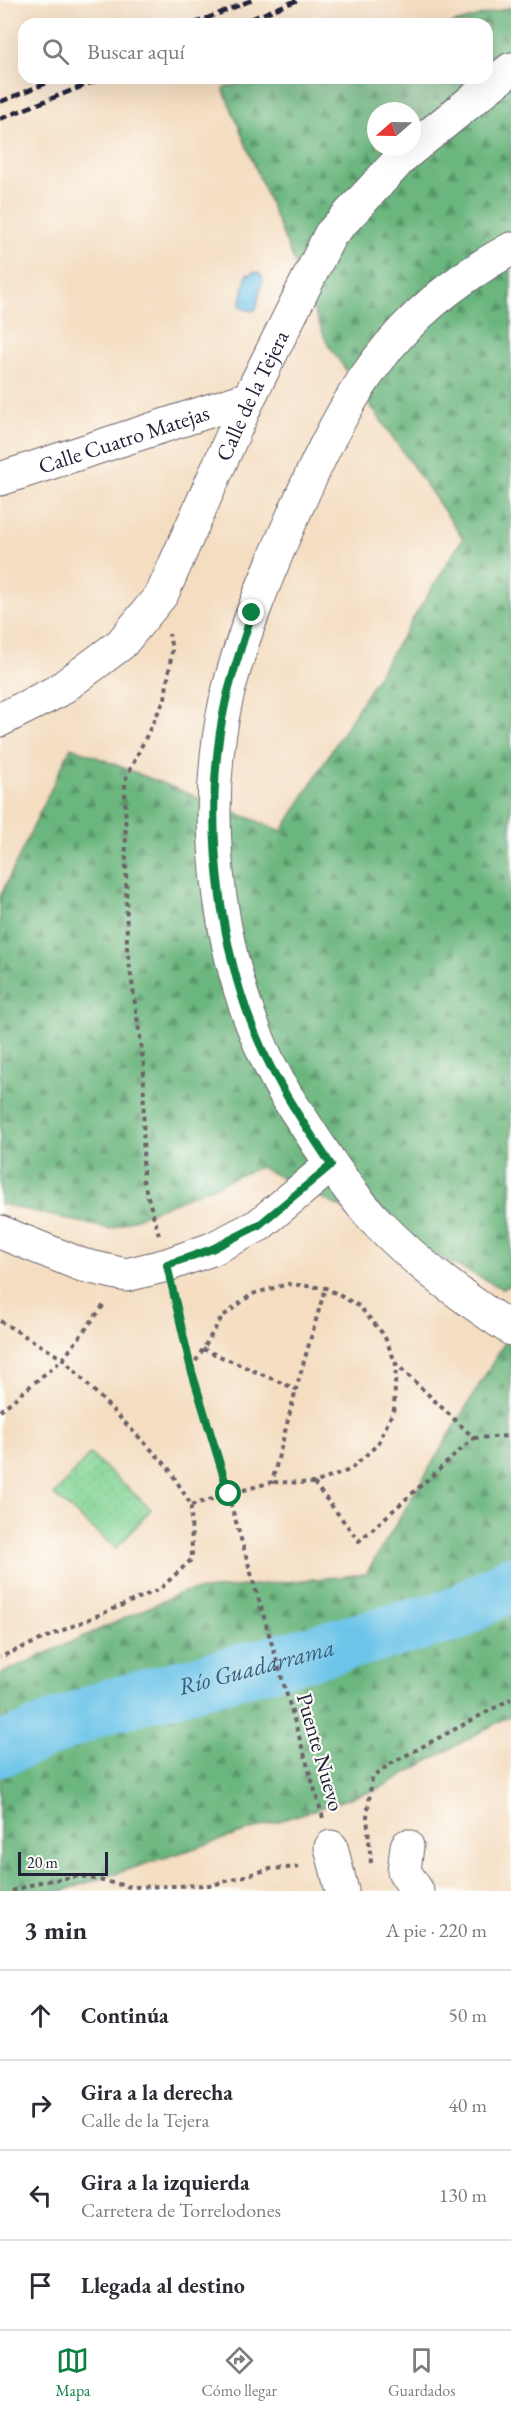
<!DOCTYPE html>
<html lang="es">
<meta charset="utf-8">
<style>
:root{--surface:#fff;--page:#f2f2f3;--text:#2b2b33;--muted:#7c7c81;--line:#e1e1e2;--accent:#0b8043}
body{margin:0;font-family:"EB Garamond",serif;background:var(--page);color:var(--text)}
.compass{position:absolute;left:367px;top:102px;width:54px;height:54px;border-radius:50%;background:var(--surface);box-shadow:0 6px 24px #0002;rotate:250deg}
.scale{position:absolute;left:18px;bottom:15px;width:90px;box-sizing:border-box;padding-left:6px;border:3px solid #22223b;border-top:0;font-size:16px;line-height:21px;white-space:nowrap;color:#22223b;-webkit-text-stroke:4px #fdfcf7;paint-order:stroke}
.stop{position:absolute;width:18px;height:18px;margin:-14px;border:4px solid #0b8043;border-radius:50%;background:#fff}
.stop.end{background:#0b8043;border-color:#fff;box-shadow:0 2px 6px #0008}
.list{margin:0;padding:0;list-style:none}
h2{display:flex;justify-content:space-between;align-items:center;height:78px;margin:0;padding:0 24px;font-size:26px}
h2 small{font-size:20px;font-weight:400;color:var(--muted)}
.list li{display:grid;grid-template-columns:39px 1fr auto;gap:18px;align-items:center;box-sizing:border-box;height:90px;padding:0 24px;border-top:2px solid var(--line)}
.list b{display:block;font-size:22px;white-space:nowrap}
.list p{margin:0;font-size:20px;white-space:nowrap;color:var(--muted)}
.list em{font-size:20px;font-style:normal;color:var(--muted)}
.icon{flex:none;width:33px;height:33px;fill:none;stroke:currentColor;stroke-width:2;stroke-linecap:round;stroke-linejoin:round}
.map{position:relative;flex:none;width:511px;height:1891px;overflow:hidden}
.search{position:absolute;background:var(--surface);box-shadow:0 6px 24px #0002;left:18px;right:18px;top:18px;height:66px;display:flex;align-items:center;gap:15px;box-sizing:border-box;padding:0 21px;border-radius:18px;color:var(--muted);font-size:22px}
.sheet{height:438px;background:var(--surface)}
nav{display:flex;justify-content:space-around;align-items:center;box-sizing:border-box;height:84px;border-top:2px solid var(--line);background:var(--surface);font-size:16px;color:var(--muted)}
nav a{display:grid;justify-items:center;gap:3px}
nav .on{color:var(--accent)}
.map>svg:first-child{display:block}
.forest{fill:url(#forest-firs);stroke:#466c5c;stroke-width:1.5;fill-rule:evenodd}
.park{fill:url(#park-dots);stroke:#527b68;stroke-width:1.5}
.water{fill:url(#water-ripples);stroke:#477392;stroke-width:1.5}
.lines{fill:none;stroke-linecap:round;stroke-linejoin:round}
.river{stroke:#6cc4e9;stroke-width:54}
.minor-casing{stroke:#6c636a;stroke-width:35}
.major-casing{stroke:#6c636a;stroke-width:35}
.path{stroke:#6c636a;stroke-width:4;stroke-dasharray:4.5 4.5;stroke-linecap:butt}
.minor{stroke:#fff;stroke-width:33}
.major{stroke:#fff;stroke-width:33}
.rail{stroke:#22223b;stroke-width:4.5;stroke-dasharray:9 4.5;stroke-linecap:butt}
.route{stroke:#0b8043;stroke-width:8}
.labels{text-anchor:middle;stroke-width:4.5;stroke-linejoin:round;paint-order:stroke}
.street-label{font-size:22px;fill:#22223b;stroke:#fdfcf7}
.water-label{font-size:24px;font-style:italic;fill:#3c5b78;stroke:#fdfcf7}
</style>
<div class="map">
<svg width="511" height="1891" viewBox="0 0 511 1891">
<defs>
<pattern id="forest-firs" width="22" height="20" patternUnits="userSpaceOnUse" patternTransform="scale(1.5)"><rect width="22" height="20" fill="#6ab67e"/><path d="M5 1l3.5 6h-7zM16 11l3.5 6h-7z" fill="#579468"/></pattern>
<pattern id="park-dots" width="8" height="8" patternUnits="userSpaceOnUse" patternTransform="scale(1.5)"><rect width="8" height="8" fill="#83d494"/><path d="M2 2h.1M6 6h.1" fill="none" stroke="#71b680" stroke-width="1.8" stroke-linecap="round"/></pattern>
<pattern id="water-ripples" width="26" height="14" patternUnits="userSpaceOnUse" patternTransform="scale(1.5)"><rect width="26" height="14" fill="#6cc4e9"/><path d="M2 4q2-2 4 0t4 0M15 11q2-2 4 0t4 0" fill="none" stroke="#5da8c9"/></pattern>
</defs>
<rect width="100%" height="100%" fill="#fdfcf7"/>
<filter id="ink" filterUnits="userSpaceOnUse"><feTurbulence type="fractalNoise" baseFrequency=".0167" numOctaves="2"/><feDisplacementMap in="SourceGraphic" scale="12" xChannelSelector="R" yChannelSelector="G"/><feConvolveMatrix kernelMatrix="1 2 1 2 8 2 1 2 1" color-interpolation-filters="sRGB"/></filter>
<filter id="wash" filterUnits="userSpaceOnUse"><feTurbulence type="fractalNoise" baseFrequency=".008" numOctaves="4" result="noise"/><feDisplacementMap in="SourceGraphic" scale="24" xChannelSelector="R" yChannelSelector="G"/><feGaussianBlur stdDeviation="1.35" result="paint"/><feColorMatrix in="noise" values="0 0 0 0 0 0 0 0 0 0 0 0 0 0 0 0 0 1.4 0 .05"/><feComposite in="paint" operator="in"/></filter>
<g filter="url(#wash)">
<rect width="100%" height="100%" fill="#f4ddc1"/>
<g class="forest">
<path d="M 511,7 L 511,1285 L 503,1289 L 260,1167 L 110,1229 L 0,1204 L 0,897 L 71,747 L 282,831 L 463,538 L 327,343 L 223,88 L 259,78 L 487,78 L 487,24 L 451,24 ZM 376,111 L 412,111 L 412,147 L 376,147 Z"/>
<path d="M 511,1332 L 511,1715 L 378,1789 L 62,1891 L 0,1891 L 0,1674 L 183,1592 L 366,1574 Z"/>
</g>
<path class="park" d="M 90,1454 L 151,1509 L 116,1549 L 54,1495 Z"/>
<path class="water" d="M 253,272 L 259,273 L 263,278 L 256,309 L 253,311 L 242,308 L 240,306 L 247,274 L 250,275 Z"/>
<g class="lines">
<path class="river" id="s1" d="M 0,1750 L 108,1706 L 454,1615 L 511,1583"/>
</g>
</g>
<g filter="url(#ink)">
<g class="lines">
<g class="minor-casing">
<g id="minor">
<path id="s2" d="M 0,479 L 249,398"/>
<path id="s3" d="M 0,720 L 58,691 L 121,644 L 162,594 L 249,398 L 330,235 L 403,156 L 511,69"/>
<path d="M 0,1232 L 82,1265 L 126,1275 L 167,1265 L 212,1249 L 259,1225 L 331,1165"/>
<path d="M 407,1846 L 404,1871 L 417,1891"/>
<path d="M 331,1847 L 342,1891"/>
</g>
</g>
<g class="major-casing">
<path id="major" d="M 511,249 C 388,317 347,394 292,518 C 266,577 241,637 226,700 C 199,823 219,972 279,1083 C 288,1100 300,1116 310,1132 C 331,1164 353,1198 380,1225 C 420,1266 464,1298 511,1329"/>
</g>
<g class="path">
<path d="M 159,1235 L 143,1180 L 144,1065 L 127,948 L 125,780 L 165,698 L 172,650 L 169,634"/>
<path d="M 175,1294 L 191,1369 L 323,1818"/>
<path d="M 0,1321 L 63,1359 L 168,1467 L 191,1505 L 192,1559 L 160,1589 L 0,1657"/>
<path d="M 203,1349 L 296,1389 L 325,1289"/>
<path d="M 191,1369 L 222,1317 L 252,1294 L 288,1284 L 326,1288 L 359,1306 L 384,1335 L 396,1364 L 394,1409 L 378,1444 L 350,1470 L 314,1483 L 272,1482"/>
<path d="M 0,1411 L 63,1359 L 106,1302"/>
<path d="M 474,1438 L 511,1436"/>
<path d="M 314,1483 L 359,1541 L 474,1438 L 396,1364"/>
<path d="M 191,1505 L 272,1482 L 296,1389"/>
<path d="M 371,1863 L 367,1816 L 372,1778 L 390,1764 L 511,1699"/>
<path d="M 12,1891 L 40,1882 L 80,1876 L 131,1887 L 212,1885 L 270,1869 L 303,1867"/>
</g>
<use href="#minor" class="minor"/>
<use href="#major" class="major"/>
<g class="rail">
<path d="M 193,24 L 252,0"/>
<path d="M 238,24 L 298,0"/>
<path d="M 0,102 L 59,78"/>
<path d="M 0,119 L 103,78"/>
</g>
</g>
</g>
<g class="lines" filter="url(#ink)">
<path class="route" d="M 229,1494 L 191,1369 L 167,1265 L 212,1249 L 259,1225 L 331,1165 C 314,1138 295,1112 280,1084 C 219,978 199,819 226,700 C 233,671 243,642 252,613"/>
</g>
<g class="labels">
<g class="street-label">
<text dy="8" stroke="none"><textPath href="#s3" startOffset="426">Calle de la Tejera</textPath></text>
<text dy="8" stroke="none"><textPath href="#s2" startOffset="130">Calle Cuatro Matejas</textPath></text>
<text transform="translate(321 1752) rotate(74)" y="8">Puente Nuevo</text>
</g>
<g class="water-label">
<text dy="8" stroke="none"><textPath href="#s1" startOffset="270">Río Guadarrama</textPath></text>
</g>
</g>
</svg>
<svg class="compass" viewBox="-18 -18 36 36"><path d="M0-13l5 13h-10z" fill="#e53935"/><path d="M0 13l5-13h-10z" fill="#7c7c81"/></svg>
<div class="scale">20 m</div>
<div class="stop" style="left:229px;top:1494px"></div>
<div class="stop end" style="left:252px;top:613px"></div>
<div class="search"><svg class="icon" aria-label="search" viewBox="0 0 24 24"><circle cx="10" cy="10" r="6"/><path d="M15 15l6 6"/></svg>Buscar aquí</div>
</div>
<section class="sheet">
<h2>3 min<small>A pie · 220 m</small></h2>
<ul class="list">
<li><svg class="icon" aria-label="ahead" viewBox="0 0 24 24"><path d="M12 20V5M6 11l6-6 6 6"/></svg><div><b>Continúa</b></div><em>50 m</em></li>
<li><svg class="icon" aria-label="right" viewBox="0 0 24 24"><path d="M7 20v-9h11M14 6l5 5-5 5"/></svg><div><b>Gira a la derecha</b><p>Calle de la Tejera</p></div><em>40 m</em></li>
<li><svg class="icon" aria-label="left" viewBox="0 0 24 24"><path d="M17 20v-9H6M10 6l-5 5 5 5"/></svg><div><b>Gira a la izquierda</b><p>Carretera de Torrelodones</p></div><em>130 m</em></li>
<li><svg class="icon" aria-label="arrive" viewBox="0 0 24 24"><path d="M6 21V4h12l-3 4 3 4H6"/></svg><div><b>Llegada al destino</b></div></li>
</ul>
</section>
<nav>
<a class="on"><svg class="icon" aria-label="map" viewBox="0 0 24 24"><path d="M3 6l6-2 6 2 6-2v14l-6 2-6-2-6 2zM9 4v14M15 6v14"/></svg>Mapa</a>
<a><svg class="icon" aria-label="directions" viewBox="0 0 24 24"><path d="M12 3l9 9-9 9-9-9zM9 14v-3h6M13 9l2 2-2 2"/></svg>Cómo llegar</a>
<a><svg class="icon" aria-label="saved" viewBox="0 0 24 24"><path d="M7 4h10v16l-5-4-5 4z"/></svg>Guardados</a>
</nav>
